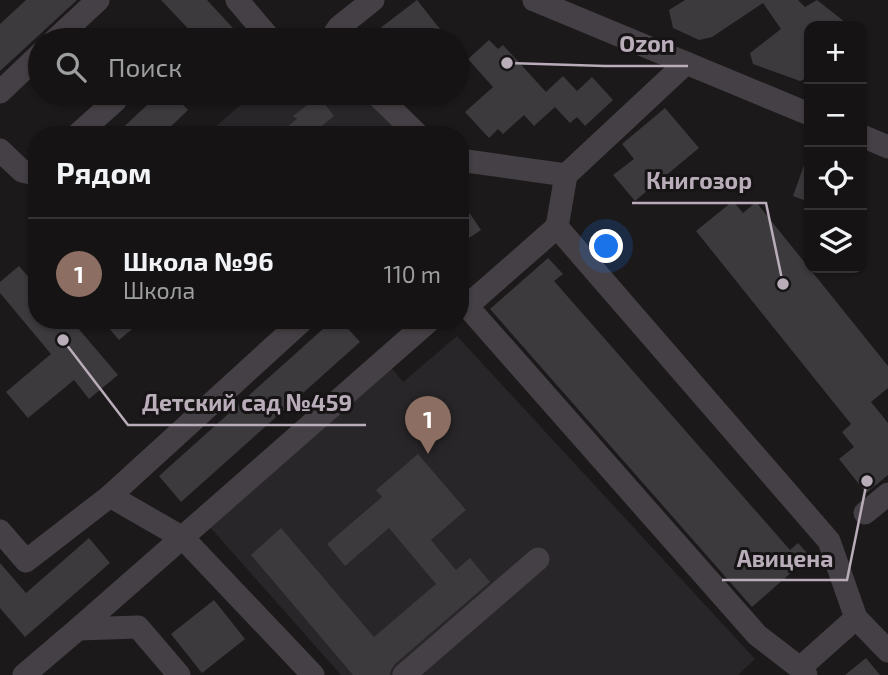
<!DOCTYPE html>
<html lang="ru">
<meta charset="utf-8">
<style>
:root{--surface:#151314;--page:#1e1c1d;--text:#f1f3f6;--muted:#9d9ea0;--line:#343234;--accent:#2563eb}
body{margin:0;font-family:"Exo 2",sans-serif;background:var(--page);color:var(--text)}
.controls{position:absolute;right:21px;top:21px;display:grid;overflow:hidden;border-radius:14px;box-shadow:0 2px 5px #0004}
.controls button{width:63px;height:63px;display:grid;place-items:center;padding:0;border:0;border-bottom:2px solid var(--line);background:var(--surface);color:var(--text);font:35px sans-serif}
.you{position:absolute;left:607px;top:247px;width:24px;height:24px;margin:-18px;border:5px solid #fff;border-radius:50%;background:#1a73e8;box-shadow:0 0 0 10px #1a73e833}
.badge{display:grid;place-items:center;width:46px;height:46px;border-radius:50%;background:var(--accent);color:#fff;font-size:23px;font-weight:700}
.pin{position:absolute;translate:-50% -58px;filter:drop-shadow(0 2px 4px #0008)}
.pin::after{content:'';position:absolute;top:37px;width:24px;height:21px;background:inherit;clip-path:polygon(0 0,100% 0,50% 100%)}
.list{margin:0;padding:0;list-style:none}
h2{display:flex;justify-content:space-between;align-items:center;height:91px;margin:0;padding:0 28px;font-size:30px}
h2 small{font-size:23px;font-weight:400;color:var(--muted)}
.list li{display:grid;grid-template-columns:46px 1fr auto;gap:21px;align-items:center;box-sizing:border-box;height:112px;padding:0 28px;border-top:2px solid var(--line)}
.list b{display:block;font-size:26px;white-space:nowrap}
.list p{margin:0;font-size:23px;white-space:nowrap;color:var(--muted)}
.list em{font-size:23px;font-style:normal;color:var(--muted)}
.icon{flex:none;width:38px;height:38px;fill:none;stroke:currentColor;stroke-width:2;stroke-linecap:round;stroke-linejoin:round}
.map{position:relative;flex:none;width:888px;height:675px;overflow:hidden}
.search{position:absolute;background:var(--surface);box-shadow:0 2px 5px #0004;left:28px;top:28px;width:441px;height:77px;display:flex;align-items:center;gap:18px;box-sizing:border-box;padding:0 24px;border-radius:38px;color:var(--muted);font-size:26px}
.panel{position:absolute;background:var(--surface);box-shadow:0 2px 5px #0004;left:28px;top:126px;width:441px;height:203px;border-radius:28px}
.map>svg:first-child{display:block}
.built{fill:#282628}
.building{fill:#3d3a3d}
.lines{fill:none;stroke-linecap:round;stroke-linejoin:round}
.minor{stroke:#454045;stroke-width:23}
.leader{fill:none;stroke:#b9adba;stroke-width:2.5}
.callout-dot{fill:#b9adba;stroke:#171416;stroke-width:2.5}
.callout-label{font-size:23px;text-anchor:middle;font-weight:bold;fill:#b9adba;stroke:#171416;stroke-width:6;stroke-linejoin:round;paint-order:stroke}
</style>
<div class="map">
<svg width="888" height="675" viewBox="0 0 888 675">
<rect width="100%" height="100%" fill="#1c191b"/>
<g class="built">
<path d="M 254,93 L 362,93 L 402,135 L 206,135 Z"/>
<path d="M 457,336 L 755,659 L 738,675 L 341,675 L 209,526 L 389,365 L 403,382 Z"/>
</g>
<g class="building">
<path d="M 26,0 L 77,0 L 0,71 L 0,24 Z"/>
<path d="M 161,0 L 207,0 L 244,40 L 199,40 Z"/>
<path d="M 417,0 L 440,29 L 426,40 L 388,40 L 379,29 Z"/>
<path d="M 685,0 L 798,0 L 805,7 L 817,0 L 850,26 L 809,26 L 809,77 L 800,81 L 753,64 L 750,53 L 781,29 L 763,3 L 712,37 L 699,40 L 673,28 L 669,10 Z"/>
<path d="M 489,40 L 498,49 L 503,45 L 546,92 L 563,76 L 577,91 L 592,77 L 613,100 L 585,126 L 577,117 L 570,123 L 555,107 L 534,126 L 524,115 L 503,134 L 498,129 L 489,138 L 465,112 L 493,87 L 468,59 Z"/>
<path d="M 160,93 L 172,93 L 188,110 L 162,135 L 115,135 Z"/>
<path d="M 319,96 L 334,116 L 318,129 L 322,135 L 277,135 L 297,119 L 293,116 Z"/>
<path d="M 665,108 L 699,148 L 635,201 L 613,175 L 634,159 L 622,144 Z"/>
<path d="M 808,154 L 809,155 L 809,202 L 793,196 Z"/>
<path d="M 460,199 L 481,230 L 460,244 Z"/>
<path d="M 733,201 L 743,213 L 756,202 L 888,366 L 888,388 L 871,402 L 888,423 L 888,475 L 866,493 L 839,459 L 854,447 L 842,432 L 851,424 L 696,231 Z"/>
<path d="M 548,258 L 563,274 L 554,281 L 790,550 L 798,543 L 810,556 L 752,607 L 490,309 Z"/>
<path d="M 19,266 L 37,287 L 37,320 L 71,320 L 118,375 L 89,399 L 74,380 L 28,418 L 6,392 L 51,354 L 0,293 L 0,282 Z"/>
<path d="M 102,320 L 143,320 L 119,340 Z"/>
<path d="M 333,320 L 340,320 L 360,342 L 181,502 L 159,476 Z"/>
<path d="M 418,454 L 466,510 L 431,540 L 456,570 L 470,558 L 490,582 L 395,664 L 391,670 L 390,675 L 353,675 L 251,555 L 281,528 L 374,637 L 436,584 L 389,528 L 345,566 L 327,544 L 382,497 L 376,490 Z"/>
<path d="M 89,538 L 110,563 L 25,637 L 0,608 L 0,563 L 26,593 Z"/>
<path d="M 214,600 L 245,639 L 202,673 L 171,634 Z"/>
<path d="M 866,658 L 880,675 L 845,675 Z"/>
</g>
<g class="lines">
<g class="minor">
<path d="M 237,0 L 271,40"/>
<path d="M 534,0 L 809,114"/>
<path d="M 55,40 L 98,0"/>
<path d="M 330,40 L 339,27 L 373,0"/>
<path d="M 686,63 L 566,175 L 557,227 L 829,541 L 856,618 L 800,668 L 806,675"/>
<path d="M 0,92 L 40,54"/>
<path d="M 375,93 L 418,135"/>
<path d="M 77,135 L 115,101"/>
<path d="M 862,136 L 888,147"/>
<path d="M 0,150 L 22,171 L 31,173 L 37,170"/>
<path d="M 460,160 L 566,175"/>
<path d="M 557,227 L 467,306 L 757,635 L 800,668"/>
<path d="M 110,496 L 183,538 L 313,675"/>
<path d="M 865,513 L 888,494"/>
<path d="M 0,531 L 26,561 L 110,496 L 303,320"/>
<path d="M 856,618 L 888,651"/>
<path d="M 78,629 L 138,627 L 179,675"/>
<path d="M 24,675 L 78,629 L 430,320"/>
<path d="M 404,675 L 538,559"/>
</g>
</g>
<path class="leader" d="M507 63L605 66H688M783 284L766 203H632M63 340L128 425H366M867 481L847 580H722"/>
<g class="callout-dot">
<circle cx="507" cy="63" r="7"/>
<circle cx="783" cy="284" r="7"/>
<circle cx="63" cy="340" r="7"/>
<circle cx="867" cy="481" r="7"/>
</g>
<g class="callout-label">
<text x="647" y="52">Ozon</text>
<text x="699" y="189">Книгозор</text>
<text x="247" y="411">Детский сад №459</text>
<text x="785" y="567">Авицена</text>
</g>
</svg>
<div class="controls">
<button>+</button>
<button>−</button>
<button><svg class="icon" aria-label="locate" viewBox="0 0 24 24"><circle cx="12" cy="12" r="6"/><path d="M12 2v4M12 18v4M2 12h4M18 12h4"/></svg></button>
<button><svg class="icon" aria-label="layers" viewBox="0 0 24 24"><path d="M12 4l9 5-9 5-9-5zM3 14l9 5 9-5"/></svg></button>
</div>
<div class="you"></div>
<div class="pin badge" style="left:428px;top:454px;background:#8d6e63">1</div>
<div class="search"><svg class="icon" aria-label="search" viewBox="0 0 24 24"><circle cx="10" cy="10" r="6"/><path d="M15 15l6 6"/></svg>Поиск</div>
<section class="panel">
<h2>Рядом<small></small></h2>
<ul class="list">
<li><span class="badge" style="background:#8d6e63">1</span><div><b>Школа №96</b><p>Школа</p></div><em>110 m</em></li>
</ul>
</section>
</div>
